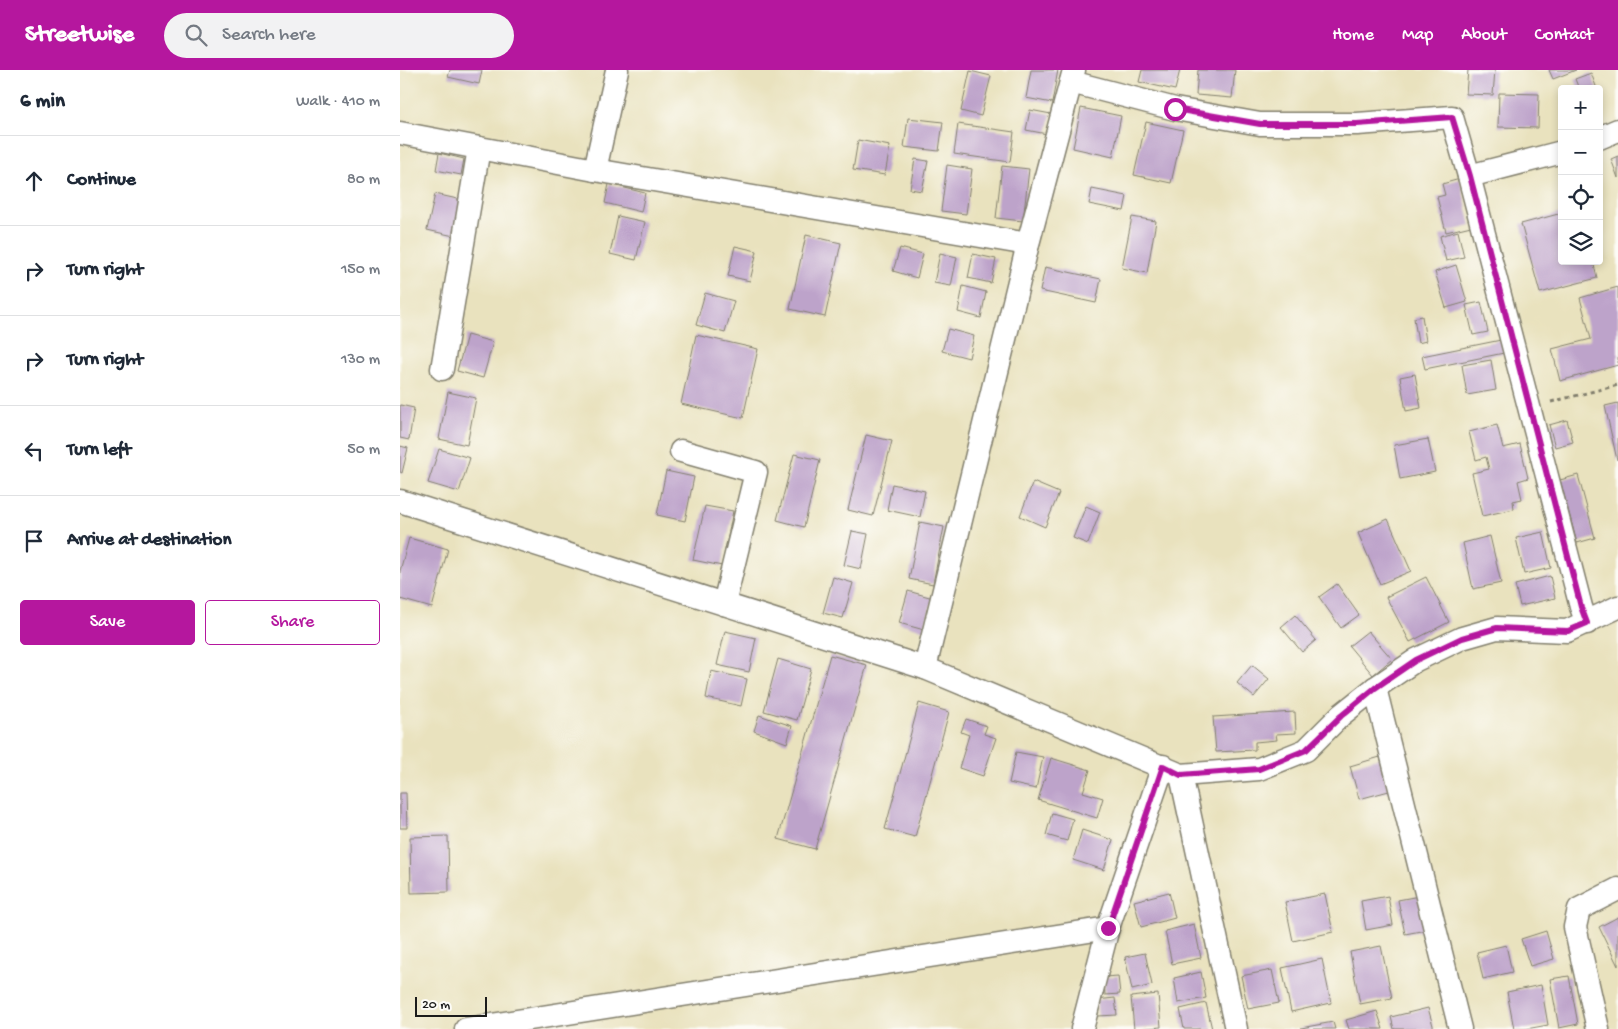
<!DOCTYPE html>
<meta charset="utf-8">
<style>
:root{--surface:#fff;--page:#f2f2f3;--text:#1f2937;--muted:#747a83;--line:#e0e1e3;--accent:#b5179e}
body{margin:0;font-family:"Gochi Hand",sans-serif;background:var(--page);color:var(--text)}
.controls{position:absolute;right:15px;top:15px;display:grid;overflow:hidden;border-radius:5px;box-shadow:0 2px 8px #0003}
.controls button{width:45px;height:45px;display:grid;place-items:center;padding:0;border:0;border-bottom:1px solid var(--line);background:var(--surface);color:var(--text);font:25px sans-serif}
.scale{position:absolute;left:15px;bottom:12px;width:72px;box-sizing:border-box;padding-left:5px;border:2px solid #1c1c1c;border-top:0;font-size:14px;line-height:18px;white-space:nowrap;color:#1c1c1c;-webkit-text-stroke:4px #fdfcf7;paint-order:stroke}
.stop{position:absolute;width:15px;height:15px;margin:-11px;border:4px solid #b5179e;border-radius:50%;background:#fff}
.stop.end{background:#b5179e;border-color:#fff;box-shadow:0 1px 5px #0008}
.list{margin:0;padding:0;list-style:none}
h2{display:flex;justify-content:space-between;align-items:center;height:65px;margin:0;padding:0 20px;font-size:21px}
h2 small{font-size:16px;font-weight:400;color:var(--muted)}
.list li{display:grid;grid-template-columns:32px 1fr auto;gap:15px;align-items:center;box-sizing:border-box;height:90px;padding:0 20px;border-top:1px solid var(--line)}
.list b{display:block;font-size:19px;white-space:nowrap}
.list em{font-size:16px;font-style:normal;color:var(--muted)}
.actions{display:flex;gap:10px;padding:15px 20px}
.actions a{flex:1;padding:11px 0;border:1px solid var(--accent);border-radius:5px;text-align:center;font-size:18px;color:var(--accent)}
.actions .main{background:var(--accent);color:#fff}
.icon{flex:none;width:28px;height:28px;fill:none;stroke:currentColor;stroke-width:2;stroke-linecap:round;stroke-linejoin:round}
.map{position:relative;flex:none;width:1218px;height:959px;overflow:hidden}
header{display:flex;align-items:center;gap:30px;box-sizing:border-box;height:70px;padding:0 25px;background:var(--accent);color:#fff}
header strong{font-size:24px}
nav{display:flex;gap:28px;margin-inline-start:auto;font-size:18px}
.search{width:350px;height:45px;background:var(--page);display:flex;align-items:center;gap:12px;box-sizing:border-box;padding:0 18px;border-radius:28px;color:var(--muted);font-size:19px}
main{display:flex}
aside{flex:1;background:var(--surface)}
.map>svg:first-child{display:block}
.building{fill:#bda3ca}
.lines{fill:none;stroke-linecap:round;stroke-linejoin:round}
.street-casing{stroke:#827f6d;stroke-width:25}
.path{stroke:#827f6d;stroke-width:3;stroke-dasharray:4 4;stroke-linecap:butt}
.street{stroke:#fff;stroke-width:22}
.route{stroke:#b5179e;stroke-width:6}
</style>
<header>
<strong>Streetwise</strong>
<div class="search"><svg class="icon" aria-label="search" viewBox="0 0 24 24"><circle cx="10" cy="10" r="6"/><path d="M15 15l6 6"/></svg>Search here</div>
<nav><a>Home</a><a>Map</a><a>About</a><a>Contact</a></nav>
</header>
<main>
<aside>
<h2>6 min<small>Walk · 410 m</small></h2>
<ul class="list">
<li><svg class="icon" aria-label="ahead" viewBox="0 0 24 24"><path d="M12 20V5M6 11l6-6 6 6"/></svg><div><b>Continue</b></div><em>80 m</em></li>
<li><svg class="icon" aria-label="right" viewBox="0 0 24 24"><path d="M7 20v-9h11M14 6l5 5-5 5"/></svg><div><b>Turn right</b></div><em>150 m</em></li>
<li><svg class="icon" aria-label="right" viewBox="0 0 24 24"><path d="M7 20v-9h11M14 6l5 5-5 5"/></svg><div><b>Turn right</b></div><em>130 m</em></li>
<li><svg class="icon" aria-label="left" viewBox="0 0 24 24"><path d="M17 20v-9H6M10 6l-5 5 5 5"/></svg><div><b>Turn left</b></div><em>50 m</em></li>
<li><svg class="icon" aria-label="arrive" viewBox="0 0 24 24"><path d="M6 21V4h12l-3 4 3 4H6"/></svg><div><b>Arrive at destination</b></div></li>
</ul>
<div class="actions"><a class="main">Save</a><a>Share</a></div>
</aside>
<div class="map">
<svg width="1218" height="959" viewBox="0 0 1218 959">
<rect width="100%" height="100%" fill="#fdfcf7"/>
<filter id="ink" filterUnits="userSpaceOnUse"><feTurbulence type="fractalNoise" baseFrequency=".02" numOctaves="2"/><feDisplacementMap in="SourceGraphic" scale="10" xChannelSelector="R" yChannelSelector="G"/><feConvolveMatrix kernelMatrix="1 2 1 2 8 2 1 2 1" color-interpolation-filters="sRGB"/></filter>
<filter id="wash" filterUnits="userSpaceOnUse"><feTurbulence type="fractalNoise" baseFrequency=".0096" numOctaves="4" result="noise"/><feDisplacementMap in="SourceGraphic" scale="20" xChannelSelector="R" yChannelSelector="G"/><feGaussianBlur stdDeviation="1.12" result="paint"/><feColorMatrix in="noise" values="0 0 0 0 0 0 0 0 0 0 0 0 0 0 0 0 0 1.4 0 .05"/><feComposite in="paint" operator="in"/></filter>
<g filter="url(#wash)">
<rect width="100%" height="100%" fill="#e9e2be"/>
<g id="blocks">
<g class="building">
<path d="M 50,0 L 82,0 L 79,14 L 48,7 Z"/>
<path d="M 631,0 L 658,0 L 652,33 L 626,28 Z"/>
<path d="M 742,0 L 780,0 L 775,20 L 739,12 Z"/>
<path d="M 798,0 L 835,0 L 832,28 L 796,25 Z"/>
<path d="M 1068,0 L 1095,0 L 1093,25 L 1066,24 Z"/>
<path d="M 1149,0 L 1176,0 L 1153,9 Z"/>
<path d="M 570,1 L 591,6 L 581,46 L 561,41 Z"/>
<path d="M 1191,3 L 1197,19 L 1179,19 L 1175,9 Z"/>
<path d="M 1099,23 L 1139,24 L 1138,58 L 1098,57 Z"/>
<path d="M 681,38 L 721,46 L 713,87 L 673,78 Z"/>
<path d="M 630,40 L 651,44 L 647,64 L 626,60 Z"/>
<path d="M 508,48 L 543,52 L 539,81 L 504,77 Z"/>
<path d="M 746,52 L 783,60 L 771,113 L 734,105 Z"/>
<path d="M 558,54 L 614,62 L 610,92 L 554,84 Z"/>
<path d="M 458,70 L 490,76 L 485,105 L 453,100 Z"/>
<path d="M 39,83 L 64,89 L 61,105 L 36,100 Z"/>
<path d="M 1218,86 L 1218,108 L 1211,89 Z"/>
<path d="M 515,89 L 528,91 L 522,121 L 510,119 Z"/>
<path d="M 547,95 L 572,99 L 566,144 L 541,141 Z"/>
<path d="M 602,96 L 629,99 L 623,151 L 596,148 Z"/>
<path d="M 1060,109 L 1071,156 L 1046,162 L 1037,127 L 1045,125 L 1042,114 Z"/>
<path d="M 209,114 L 245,123 L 241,142 L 205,133 Z"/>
<path d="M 692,119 L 727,126 L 724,141 L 689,134 Z"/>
<path d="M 35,124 L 62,130 L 54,166 L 27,160 Z"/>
<path d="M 1162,143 L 1162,191 L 1193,191 L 1197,208 L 1140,223 L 1121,154 Z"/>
<path d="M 218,146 L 245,152 L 236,190 L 210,184 Z"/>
<path d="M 732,147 L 756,151 L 747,203 L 722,198 Z"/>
<path d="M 1058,161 L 1064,187 L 1046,191 L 1040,166 Z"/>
<path d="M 406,165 L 441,173 L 425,247 L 390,239 Z"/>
<path d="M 335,176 L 357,181 L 350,211 L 328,206 Z"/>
<path d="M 500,178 L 523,184 L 517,208 L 493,201 Z"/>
<path d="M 540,183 L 557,187 L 551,216 L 534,213 Z"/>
<path d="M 573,184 L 596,189 L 591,213 L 568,208 Z"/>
<path d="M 1056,195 L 1067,232 L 1046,238 L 1035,202 Z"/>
<path d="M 645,197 L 701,209 L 696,233 L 640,221 Z"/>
<path d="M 563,216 L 586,222 L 581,248 L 558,242 Z"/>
<path d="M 1218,217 L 1218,295 L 1160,311 L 1152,279 L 1191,269 L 1180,228 Z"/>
<path d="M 305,223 L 334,231 L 325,263 L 296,255 Z"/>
<path d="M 1081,232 L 1088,262 L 1073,265 L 1066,235 Z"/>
<path d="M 1022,246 L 1026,271 L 1018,273 L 1014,248 Z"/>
<path d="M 548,259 L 574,266 L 569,288 L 542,281 Z"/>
<path d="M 67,265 L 93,272 L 83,308 L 57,301 Z"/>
<path d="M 296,265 L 358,279 L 343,348 L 281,334 Z"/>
<path d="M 1101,270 L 1104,283 L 1025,299 L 1022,286 Z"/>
<path d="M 1091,290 L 1096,320 L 1067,325 L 1062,295 Z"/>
<path d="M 1015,304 L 1021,338 L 1006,341 L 1000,307 Z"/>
<path d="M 48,322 L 76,328 L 67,375 L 39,369 Z"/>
<path d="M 1218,333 L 1218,389 L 1217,390 L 1205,336 Z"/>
<path d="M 0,335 L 14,338 L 9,370 L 0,368 Z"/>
<path d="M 1167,350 L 1173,372 L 1155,377 L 1149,355 Z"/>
<path d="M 1097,355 L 1103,378 L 1120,374 L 1128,408 L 1118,411 L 1122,429 L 1113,431 L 1114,439 L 1082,446 L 1072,403 L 1089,399 L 1086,387 L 1076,390 L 1069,362 Z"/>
<path d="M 466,365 L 492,371 L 473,446 L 448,440 Z"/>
<path d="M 1028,369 L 1035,402 L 1000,409 L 994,375 Z"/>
<path d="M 0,376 L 8,378 L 2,403 L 0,402 Z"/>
<path d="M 39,379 L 70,388 L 59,422 L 28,413 Z"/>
<path d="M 394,384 L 420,390 L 404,457 L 377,450 Z"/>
<path d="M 266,401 L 294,407 L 285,451 L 257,445 Z"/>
<path d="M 1178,405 L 1195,468 L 1177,473 L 1160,410 Z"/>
<path d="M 633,412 L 659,423 L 645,457 L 620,446 Z"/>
<path d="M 492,414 L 525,421 L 520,447 L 487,440 Z"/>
<path d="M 305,436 L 333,441 L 322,496 L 293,490 Z"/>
<path d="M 686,436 L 700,442 L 688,474 L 673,468 Z"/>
<path d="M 988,449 L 1011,501 L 980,514 L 958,463 Z"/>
<path d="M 520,452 L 544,457 L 533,514 L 509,509 Z"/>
<path d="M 452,461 L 468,464 L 461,499 L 444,495 Z"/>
<path d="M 1143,462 L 1151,498 L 1124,504 L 1116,468 Z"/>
<path d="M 1090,466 L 1101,513 L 1073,519 L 1063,473 Z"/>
<path d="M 9,468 L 48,479 L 32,538 L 0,529 L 0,501 Z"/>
<path d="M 1150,506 L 1155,528 L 1120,536 L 1115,515 Z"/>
<path d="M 433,507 L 453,513 L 443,548 L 423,543 Z"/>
<path d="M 1026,507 L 1049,552 L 1010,572 L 986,527 Z"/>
<path d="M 937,514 L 959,545 L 941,558 L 919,527 Z"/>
<path d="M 508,521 L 533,528 L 524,560 L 499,553 Z"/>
<path d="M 895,545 L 916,570 L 902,582 L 881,557 Z"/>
<path d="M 325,561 L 356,568 L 349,602 L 317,595 Z"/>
<path d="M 968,561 L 992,589 L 973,605 L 949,576 Z"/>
<path d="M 430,585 L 467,595 L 415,779 L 378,769 Z"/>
<path d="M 378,589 L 411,599 L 397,650 L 364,641 Z"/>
<path d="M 852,595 L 869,609 L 854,627 L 837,613 Z"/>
<path d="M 311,601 L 347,609 L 341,636 L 306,628 Z"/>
<path d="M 519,633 L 549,642 L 515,767 L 485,759 Z"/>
<path d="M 895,642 L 896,663 L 876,664 L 877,670 L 855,672 L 855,680 L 816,682 L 813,647 Z"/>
<path d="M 359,645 L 392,656 L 387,673 L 354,661 Z"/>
<path d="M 566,649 L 587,656 L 584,664 L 596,668 L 583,706 L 559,698 L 569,665 L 561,662 Z"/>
<path d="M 616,682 L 643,687 L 636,719 L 609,713 Z"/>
<path d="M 980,687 L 989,721 L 959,729 L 950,696 Z"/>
<path d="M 651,688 L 690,700 L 683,722 L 703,728 L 697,748 L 638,730 Z"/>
<path d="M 0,723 L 6,723 L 7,758 L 0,758 Z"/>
<path d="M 652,743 L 673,749 L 667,771 L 646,765 Z"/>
<path d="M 682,760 L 713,770 L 704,800 L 673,790 Z"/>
<path d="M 48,766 L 49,822 L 11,823 L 10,767 Z"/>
<path d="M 769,822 L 775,848 L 741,857 L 734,831 Z"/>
<path d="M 925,824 L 933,862 L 893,871 L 885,832 Z"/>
<path d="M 988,826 L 993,855 L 966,860 L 961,831 Z"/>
<path d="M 1019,826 L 1026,860 L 1005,864 L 998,830 Z"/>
<path d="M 1218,847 L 1218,896 L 1199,857 Z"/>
<path d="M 794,854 L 801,888 L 772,894 L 765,861 Z"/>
<path d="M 1146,861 L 1154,889 L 1130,896 L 1121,869 Z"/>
<path d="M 1106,875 L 1112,902 L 1083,909 L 1077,882 Z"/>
<path d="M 981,876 L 992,928 L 960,934 L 950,882 Z"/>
<path d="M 745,883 L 752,915 L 732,920 L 725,887 Z"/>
<path d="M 922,889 L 931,933 L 891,942 L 882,898 Z"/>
<path d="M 872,900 L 879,933 L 848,939 L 841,906 Z"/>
<path d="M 801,902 L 806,928 L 778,933 L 774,908 Z"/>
<path d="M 718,906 L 720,924 L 705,925 L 704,907 Z"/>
<path d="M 1169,906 L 1178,954 L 1159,958 L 1150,909 Z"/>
<path d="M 1141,915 L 1148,955 L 1126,959 L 1114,959 L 1107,922 Z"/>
<path d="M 758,924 L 761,957 L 734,959 L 731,927 Z"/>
<path d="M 715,928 L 717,945 L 698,946 L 696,930 Z"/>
<path d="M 806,933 L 812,959 L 784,959 L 780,939 Z"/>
<path d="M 1028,938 L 1034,959 L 994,959 L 991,947 Z"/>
<path d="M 977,941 L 983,959 L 949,959 L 946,950 Z"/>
<path d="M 933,952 L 935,959 L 901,959 L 901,958 Z"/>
</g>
</g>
</g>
<g filter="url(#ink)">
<use href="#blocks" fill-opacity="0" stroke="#827f6d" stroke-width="1"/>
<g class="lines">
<g class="street-casing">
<g id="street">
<path d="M 671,12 L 775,39 L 860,54 L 957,54 L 1052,47 L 1069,106"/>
<path d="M 0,63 L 195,100 L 628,174"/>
<path d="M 1199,68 L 1218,60"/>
<path d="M 1162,82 L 1069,106 L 1181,537 L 1187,553"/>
<path d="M 195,100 L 217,0"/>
<path d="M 42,299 L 79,78"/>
<path d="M 281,381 L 356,402 L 324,534"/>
<path d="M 0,431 L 525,598 L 781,705 L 859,699 L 906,680 L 941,645 L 975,618 L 1016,590 L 1062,568 L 1097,558 L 1167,561 L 1218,537"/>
<path d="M 525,598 L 628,174 L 674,0"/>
<path d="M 975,618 L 1060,959"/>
<path d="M 781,705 L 836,959"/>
<path d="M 66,959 L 708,858"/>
<path d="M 682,959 L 708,858 L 763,696"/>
<path d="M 1198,959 L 1175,857 L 1179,839 L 1218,819"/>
</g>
</g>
<path class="path" d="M 1151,332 L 1218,315"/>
<use href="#street" class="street"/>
</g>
</g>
<g class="lines" filter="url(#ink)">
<path class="route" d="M 708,858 L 763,696 L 781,705 L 859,699 L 906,680 L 941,646 L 975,618 L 1016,590 L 1062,568 L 1097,558 L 1168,561 L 1187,553 L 1181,537 L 1070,106 L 1052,47 L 957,54 L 860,54 L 775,39"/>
</g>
</svg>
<div class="controls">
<button>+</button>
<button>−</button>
<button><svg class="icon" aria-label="locate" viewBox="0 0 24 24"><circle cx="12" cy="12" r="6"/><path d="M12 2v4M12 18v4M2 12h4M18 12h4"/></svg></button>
<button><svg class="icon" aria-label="layers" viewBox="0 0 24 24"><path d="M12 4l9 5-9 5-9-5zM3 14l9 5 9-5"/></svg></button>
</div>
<div class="scale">20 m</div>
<div class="stop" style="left:775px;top:39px"></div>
<div class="stop end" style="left:708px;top:858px"></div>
</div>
</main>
